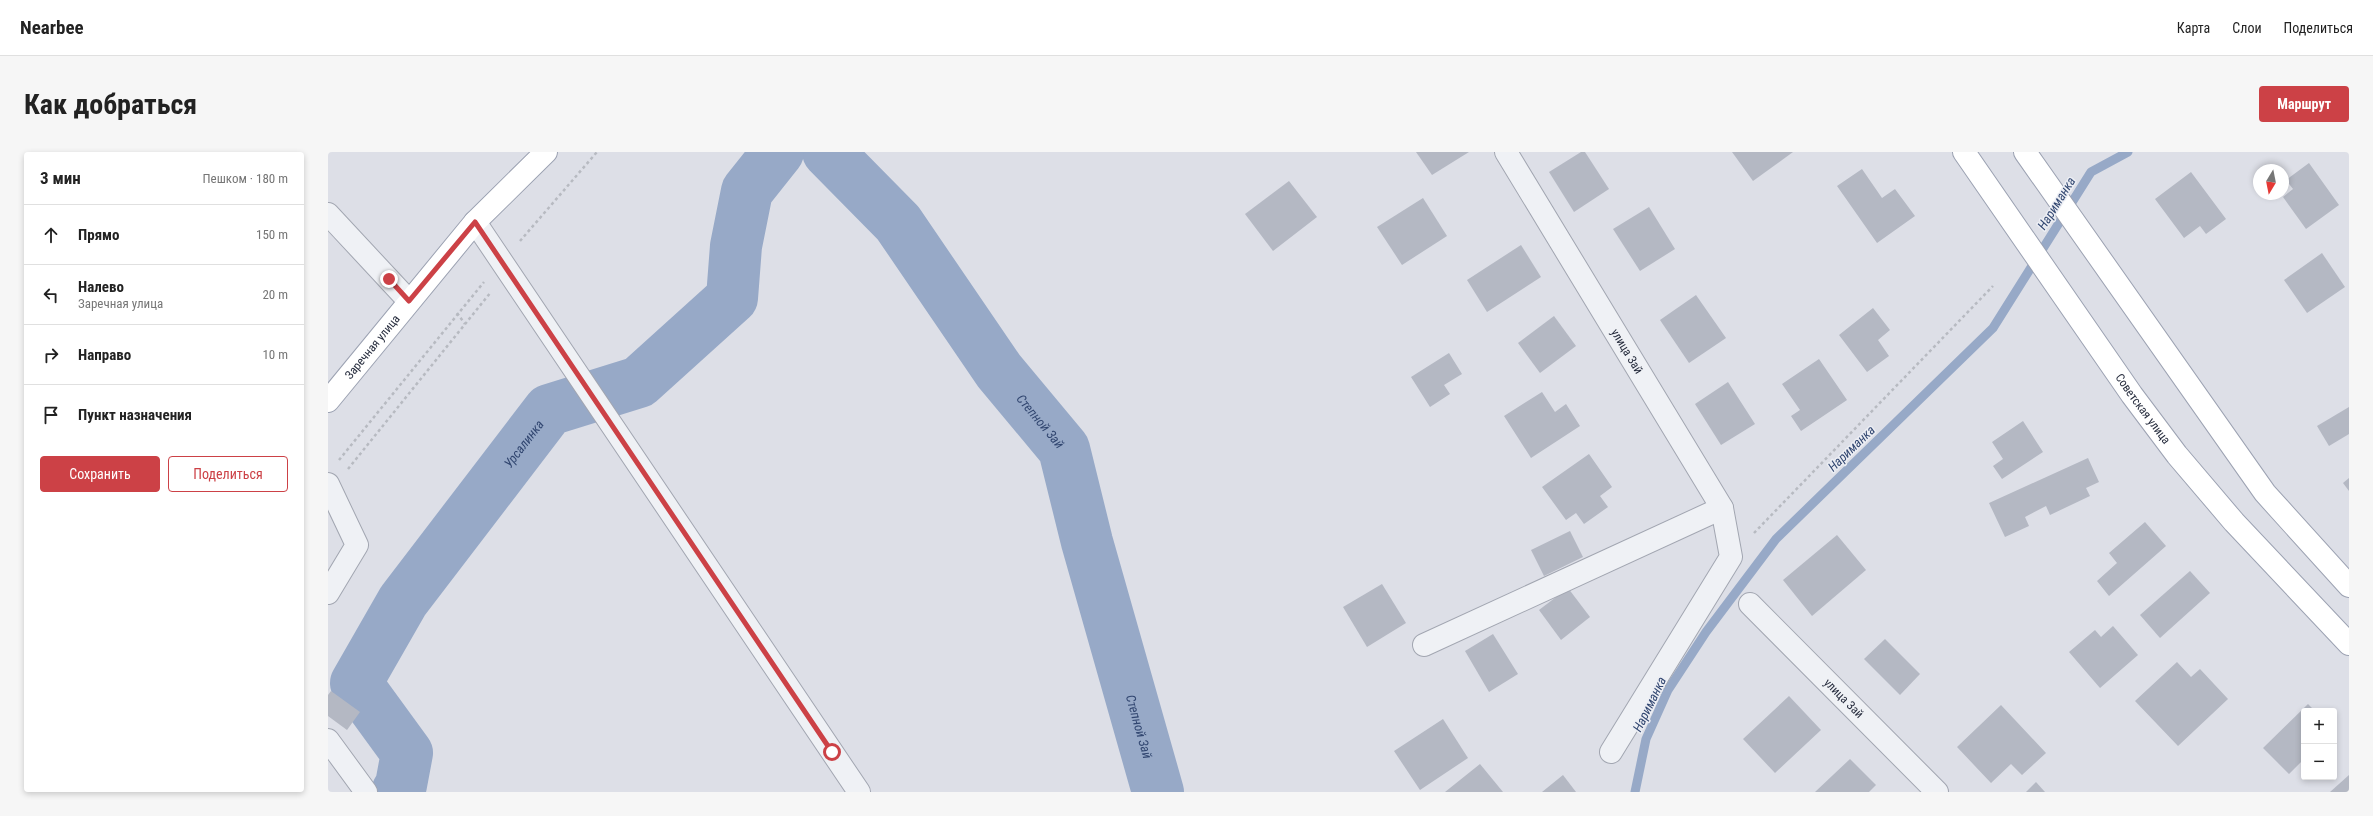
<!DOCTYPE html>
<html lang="ru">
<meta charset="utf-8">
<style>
:root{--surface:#fff;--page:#f6f6f6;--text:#222;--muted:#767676;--line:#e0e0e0;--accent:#cc4146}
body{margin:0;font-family:"Roboto Condensed",sans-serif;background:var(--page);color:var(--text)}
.controls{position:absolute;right:12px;bottom:12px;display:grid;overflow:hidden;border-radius:4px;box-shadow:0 2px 6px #0003}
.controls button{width:36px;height:36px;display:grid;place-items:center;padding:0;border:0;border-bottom:1px solid var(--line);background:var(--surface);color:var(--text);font:20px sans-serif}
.compass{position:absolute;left:1925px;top:12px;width:36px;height:36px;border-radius:50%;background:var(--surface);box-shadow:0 2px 6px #0003;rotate:190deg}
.stop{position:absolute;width:12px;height:12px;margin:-9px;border:3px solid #cc4146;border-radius:50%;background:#fff}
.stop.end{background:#cc4146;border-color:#fff;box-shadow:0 1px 4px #0008}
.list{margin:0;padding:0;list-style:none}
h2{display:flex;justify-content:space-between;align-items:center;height:52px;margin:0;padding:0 16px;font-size:17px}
h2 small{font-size:13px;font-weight:400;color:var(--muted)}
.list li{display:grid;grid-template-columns:26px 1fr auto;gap:12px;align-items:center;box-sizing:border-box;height:60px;padding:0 16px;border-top:1px solid var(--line)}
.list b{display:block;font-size:15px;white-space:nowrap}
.list p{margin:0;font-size:13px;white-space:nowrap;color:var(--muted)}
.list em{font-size:13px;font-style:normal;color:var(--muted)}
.actions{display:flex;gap:8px;padding:12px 16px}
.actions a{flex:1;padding:9px 0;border:1px solid var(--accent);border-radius:4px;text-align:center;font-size:14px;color:var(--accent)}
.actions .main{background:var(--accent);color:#fff}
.icon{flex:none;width:22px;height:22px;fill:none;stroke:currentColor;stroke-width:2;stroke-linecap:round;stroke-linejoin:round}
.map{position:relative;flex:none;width:2021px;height:640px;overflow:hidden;border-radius:4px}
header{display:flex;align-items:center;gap:24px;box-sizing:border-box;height:56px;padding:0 20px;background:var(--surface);border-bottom:1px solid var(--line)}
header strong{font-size:19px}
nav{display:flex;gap:22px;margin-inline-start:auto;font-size:14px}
.intro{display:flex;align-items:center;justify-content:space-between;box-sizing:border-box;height:96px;padding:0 24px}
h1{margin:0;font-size:28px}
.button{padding:10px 18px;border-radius:4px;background:var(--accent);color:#fff;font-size:14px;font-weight:700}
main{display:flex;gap:24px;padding:0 24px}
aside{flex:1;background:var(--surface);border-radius:4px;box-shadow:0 2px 6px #0003}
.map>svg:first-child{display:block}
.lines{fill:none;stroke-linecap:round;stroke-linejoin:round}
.stream{stroke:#97a9c7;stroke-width:9}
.river{stroke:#97a9c7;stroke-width:52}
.building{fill:#b4b8c3}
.minor-casing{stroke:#a2a6b1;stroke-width:24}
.major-casing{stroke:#9ca2b2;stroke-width:24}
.path{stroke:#b7bac1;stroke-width:2.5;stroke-dasharray:3 3;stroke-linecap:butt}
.minor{stroke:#eff1f5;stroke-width:22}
.major{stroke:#fff;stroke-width:22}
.route{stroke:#cc4146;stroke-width:5}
.labels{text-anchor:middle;stroke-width:3;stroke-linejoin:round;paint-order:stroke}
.street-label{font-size:12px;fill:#262c3d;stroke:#eceef4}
.water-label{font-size:13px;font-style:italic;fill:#314670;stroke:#eceef4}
</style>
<header>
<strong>Nearbee</strong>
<nav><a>Карта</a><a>Слои</a><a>Поделиться</a></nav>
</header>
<div class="intro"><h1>Как добраться</h1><a class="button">Маршрут</a></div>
<main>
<aside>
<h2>3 мин<small>Пешком · 180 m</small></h2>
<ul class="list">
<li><svg class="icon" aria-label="ahead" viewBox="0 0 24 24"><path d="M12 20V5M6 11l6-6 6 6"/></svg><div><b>Прямо</b></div><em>150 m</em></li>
<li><svg class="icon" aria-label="left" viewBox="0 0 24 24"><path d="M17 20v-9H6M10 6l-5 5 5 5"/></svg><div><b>Налево</b><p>Заречная улица</p></div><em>20 m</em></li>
<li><svg class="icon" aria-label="right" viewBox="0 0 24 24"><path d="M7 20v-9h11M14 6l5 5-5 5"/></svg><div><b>Направо</b></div><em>10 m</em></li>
<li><svg class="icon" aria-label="arrive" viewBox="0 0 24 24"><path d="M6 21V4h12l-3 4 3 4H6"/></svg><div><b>Пункт назначения</b></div></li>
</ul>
<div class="actions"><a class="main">Сохранить</a><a>Поделиться</a></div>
</aside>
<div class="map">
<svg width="2021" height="640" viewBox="0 0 2021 640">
<rect width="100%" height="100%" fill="#dddfe7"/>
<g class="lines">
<path class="stream" d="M 1307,640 L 1318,587 L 1340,538 L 1378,480 L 1448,387 L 1665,176 L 1763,20 L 1800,0"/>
<g class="river">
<path id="s1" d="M 500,0 L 570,71 L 671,219 L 736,297 L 759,390 L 830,640"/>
<path id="s2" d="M 69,640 L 73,633 L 79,601 L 28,531 L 75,449 L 221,258 L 311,230 L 404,146 L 408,94 L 419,39 L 450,0"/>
</g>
</g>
<g class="building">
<path d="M 1088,0 L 1141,0 L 1104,23 Z"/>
<path d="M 1253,0 L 1257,0 L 1281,37 L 1246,60 L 1221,20 Z"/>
<path d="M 1404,0 L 1465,0 L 1425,29 Z"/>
<path d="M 1981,11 L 2011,53 L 1978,77 L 1955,45 L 1965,37 L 1958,28 Z"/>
<path d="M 1534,17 L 1554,46 L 1567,37 L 1587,64 L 1549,91 L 1509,34 Z"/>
<path d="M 1863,20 L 1898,67 L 1878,82 L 1872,74 L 1856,86 L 1827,47 Z"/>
<path d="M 961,29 L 989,65 L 945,99 L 917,62 Z"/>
<path d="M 1095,46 L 1119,84 L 1074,113 L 1049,75 Z"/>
<path d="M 1321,55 L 1347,97 L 1312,119 L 1285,77 Z"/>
<path d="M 1193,93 L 1213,125 L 1159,160 L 1139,128 Z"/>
<path d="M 1994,101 L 2017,135 L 1979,161 L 1956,128 Z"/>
<path d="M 1368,143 L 1398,186 L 1361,211 L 1332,168 Z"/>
<path d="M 1545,156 L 1562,178 L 1550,188 L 1561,204 L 1539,220 L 1511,183 Z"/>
<path d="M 1226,164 L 1248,194 L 1212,221 L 1190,191 Z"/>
<path d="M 1121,201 L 1134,222 L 1116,233 L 1122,242 L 1102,255 L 1083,225 Z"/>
<path d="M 1491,207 L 1519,248 L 1473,279 L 1463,264 L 1472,258 L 1454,232 Z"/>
<path d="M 1400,230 L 1427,272 L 1393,293 L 1367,252 Z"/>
<path d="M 1214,240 L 1227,260 L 1238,252 L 1252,274 L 1203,306 L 1176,264 Z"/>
<path d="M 2021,255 L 2021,282 L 2001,294 L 1989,274 Z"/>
<path d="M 1695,269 L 1715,300 L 1674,327 L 1665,314 L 1675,307 L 1664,290 Z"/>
<path d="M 1261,302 L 1284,335 L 1272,344 L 1280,355 L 1256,372 L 1248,361 L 1238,368 L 1214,335 Z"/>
<path d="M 1760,306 L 1771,330 L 1758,336 L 1762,344 L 1722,363 L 1718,354 L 1697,365 L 1701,374 L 1677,385 L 1661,351 Z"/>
<path d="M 2021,326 L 2021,339 L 2015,331 Z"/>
<path d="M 1817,370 L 1838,394 L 1781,444 L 1769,429 L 1789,411 L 1781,401 Z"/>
<path d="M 1242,379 L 1255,405 L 1216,424 L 1203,398 Z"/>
<path d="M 1509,383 L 1538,418 L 1484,464 L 1455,428 Z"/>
<path d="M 1862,419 L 1882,441 L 1832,486 L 1812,463 Z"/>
<path d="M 1054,432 L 1078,471 L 1039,495 L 1015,455 Z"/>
<path d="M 1240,436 L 1262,465 L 1233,488 L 1211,458 Z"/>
<path d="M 1785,474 L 1810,503 L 1772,536 L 1741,500 L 1767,478 L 1773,485 Z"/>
<path d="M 1165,482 L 1190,522 L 1161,540 L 1137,499 Z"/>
<path d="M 1557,487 L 1592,522 L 1572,543 L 1536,507 Z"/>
<path d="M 1849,510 L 1863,525 L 1872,517 L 1900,547 L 1850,594 L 1807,549 Z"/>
<path d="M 3,539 L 32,560 L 19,578 L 0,564 L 0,543 Z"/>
<path d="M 1461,544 L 1493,578 L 1447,621 L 1415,587 Z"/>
<path d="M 1980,552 L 1987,559 L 1976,559 L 1976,607 L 1961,622 L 1935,596 Z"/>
<path d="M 1673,553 L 1718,601 L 1694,623 L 1683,612 L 1663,631 L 1629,595 Z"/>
<path d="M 1115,567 L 1140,606 L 1092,638 L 1066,599 Z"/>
<path d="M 1522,607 L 1548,633 L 1541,640 L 1487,640 Z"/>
<path d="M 1152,612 L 1175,640 L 1117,640 Z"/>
<path d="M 1235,623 L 1248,640 L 1214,640 Z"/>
<path d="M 2021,623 L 2021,640 L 2002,640 Z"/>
<path d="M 1708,630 L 1717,640 L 1698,640 Z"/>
</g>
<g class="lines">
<g class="minor-casing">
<g id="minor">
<path id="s3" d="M 1178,0 L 1394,356 L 1403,405 L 1283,600"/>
<path d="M 0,62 L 81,149"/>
<path d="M 147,70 L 531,640"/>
<path d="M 0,332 L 29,393 L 0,441"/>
<path id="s4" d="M 1422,452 L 1609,640"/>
<path d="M 1096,493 L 1394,356"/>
<path d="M 0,588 L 38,640"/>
</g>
</g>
<g class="major-casing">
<g id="major">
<path id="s5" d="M 1636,0 L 1804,243 L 1849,303 L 1906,370 L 2021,492"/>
<path d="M 1697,0 L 1937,341 L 2021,434"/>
<path id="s6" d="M 0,249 L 147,70 L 218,0"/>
</g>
</g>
<g class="path">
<path d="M 192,89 L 269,0"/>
<path d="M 129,161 L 137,172"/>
<path d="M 11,308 L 156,130"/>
<path d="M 20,317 L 163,140"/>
<path d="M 1426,381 L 1665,134"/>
</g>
<use href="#minor" class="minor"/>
<use href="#major" class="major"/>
</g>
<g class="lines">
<path class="route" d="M 61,127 L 81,149 L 147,70 L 504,600"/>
</g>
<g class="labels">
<g class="street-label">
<text dy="4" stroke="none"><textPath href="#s6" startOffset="70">Заречная улица</textPath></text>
<text dy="4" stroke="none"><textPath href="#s3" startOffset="233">улица Зай</textPath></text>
<text dy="4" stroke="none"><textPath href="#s5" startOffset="313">Советская улица</textPath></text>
<text dy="4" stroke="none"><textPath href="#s4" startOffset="133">улица Зай</textPath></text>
</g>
<g class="water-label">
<text transform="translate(1728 51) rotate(-58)" y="5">Нариманка</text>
<text dy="5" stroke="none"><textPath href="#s1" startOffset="344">Степной Зай</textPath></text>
<text dy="5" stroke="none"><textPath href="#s2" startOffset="420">Урсалинка</textPath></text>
<text transform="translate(1523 296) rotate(-44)" y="5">Нариманка</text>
<text transform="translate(1321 552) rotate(-64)" y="5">Нариманка</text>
<text dy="5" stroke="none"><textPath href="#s1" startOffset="668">Степной Зай</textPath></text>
</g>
</g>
</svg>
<div class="controls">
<button>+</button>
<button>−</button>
</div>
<svg class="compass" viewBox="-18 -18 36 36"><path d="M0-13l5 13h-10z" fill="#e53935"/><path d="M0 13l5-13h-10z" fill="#767676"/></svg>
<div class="stop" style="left:504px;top:600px"></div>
<div class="stop end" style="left:61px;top:127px"></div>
</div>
</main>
